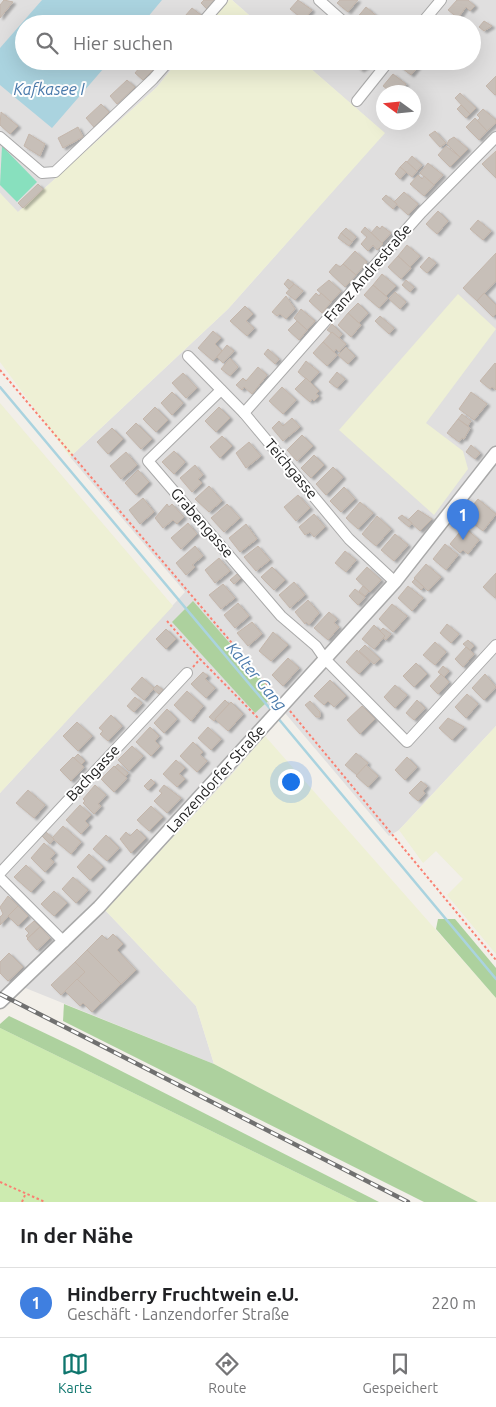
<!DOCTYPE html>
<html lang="de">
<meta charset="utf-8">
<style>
:root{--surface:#fff;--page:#f2f2f2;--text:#202124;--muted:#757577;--line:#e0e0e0;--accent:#0f766e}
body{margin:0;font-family:Ubuntu,sans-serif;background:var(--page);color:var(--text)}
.compass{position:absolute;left:376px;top:85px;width:45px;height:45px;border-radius:50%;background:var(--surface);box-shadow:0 5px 20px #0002;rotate:285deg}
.you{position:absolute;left:290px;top:781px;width:18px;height:18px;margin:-12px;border:4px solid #fff;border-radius:50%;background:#1a73e8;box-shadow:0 0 0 8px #1a73e833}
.badge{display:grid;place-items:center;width:32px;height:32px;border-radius:50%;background:var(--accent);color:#fff;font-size:16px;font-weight:700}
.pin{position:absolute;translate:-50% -41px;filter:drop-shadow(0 1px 2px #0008)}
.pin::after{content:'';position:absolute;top:26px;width:18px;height:15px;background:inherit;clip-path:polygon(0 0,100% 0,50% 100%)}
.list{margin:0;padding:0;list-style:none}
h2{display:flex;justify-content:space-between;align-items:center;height:65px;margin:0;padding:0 20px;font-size:21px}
h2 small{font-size:16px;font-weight:400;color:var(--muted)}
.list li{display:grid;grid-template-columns:32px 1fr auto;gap:15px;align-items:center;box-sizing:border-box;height:70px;padding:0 20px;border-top:1px solid var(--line)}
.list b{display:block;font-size:19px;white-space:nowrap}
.list p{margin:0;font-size:16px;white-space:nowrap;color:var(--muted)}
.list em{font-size:16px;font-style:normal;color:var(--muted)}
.icon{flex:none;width:28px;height:28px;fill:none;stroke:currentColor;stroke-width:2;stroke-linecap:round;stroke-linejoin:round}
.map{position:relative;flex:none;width:496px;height:1202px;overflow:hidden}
.search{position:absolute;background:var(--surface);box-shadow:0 5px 20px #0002;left:15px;right:15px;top:15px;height:55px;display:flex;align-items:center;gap:12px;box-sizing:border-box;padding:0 18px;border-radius:28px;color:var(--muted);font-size:19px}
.sheet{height:135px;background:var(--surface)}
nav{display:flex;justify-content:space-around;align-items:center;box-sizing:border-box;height:70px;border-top:1px solid var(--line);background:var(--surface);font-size:14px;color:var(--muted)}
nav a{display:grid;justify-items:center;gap:2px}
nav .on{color:var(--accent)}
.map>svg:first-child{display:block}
.residential{fill:#e0dfdf;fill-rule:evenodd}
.farmland{fill:#eef0d5}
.grass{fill:#cdebb0}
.forest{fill:#add19e}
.pitch{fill:#88e0be}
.water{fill:#aad3df}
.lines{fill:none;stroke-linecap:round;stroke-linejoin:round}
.stream{stroke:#aad3df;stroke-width:2.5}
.building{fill:#c7bfb8;stroke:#c4b6ab;filter:url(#shadow)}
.minor-casing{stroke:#a9a9a9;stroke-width:12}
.tertiary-casing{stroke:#a9a9a9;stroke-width:15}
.path{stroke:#fa8072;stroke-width:2;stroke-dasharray:2.5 2.5;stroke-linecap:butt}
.minor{stroke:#fff;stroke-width:10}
.tertiary{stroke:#fff;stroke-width:12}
.rail-casing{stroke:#707070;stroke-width:4.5}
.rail{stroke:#fff;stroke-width:2.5;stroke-dasharray:8;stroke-linecap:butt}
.labels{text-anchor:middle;stroke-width:4;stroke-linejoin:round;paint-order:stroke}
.street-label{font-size:15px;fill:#222;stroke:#fff}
.water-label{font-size:16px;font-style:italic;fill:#4a7aab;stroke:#fff}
</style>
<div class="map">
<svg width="496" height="1202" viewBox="0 0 496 1202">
<defs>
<filter id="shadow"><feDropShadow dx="3" dy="2" stdDeviation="1" flood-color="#0004"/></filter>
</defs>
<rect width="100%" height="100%" fill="#f2efe9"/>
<g class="residential">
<path d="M 0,0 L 229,0 L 209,24 L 24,24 L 24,61 L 178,61 L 157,87 L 17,213 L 0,193 Z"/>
<path d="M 232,0 L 496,0 L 496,726 L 399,830 L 389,836 L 285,713 L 232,774 L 105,910 L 196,1006 L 214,1064 L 13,983 L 0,993 L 0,793 L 185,592 L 70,457 L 228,309 L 384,133 L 302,61 L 472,61 L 472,24 L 259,24 ZM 384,92 L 414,92 L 414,122 L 384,122 Z"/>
</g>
<g class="farmland">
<path d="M 229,0 L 232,0 L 259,24 L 209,24 Z"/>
<path d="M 178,61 L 302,61 L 385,133 L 228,309 L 70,457 L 0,362 L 0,193 L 18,212 L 157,87 Z"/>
<path d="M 458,294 L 496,329 L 426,423 L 463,451 L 468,469 L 434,515 L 339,430 Z"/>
<path d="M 0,403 L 173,606 L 0,793 Z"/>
<path d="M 496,726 L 496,954 L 447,895 L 463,879 L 436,851 L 423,863 L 399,830 Z"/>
<path d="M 265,736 L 496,998 L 496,1202 L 478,1202 L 214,1064 L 196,1006 L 105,910 L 232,774 Z"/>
</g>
<path class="grass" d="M 0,1028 L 357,1202 L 0,1202 Z"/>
<g class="forest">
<path d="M 193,601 L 275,695 L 255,713 L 172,622 Z"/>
<path d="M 438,919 L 455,919 L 496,968 L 496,998 L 436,929 Z"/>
<path d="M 64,1004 L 214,1064 L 478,1202 L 424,1202 L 63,1021 Z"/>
<path d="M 9,1016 L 76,1048 L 379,1202 L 357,1202 L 0,1028 L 0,1024 Z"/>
</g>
<path class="pitch" d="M 2,146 L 37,182 L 17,202 L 0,185 Z"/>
<path class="water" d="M 42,0 L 162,0 L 142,24 L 24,24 L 24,61 L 110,61 L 52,128 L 0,85 L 0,48 Z"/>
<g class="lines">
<g class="stream">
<path d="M 0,387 L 272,711"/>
<path d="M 277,717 L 496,979"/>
</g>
</g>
<g class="building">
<path d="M 4,0 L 13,2 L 0,18 L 0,5 Z"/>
<path d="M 204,0 L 214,0 L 207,9 L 201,3 Z"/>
<path d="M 298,0 L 312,10 L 304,20 L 290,9 Z"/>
<path d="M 340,0 L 358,0 L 348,12 L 337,3 Z"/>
<path d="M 457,0 L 468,0 L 475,6 L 470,11 L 466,7 L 458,18 L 448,10 Z"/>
<path d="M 366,7 L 379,18 L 375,24 L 362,24 L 356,19 Z"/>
<path d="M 192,8 L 201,15 L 193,24 L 178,24 Z"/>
<path d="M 440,16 L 450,24 L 435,24 Z"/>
<path d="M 484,21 L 492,26 L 484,31 L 479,27 Z"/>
<path d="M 145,61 L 154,61 L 158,65 L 143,80 L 135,73 Z"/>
<path d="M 354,61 L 368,61 L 369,65 L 361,70 L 352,63 Z"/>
<path d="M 402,61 L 419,61 L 421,63 L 411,75 L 398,65 Z"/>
<path d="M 393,74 L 406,84 L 399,92 L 391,92 L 383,86 Z"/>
<path d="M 496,76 L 496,94 L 495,95 L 486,86 Z"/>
<path d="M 127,80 L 135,87 L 117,104 L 110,96 Z"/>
<path d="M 460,93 L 476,108 L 470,114 L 455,98 Z"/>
<path d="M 101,104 L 109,112 L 94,127 L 86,118 Z"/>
<path d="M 461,105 L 470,114 L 466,118 L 457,109 Z"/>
<path d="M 483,109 L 496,120 L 496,123 L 487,131 L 477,121 L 480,118 L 477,115 Z"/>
<path d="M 1,112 L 18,126 L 10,134 L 0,125 Z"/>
<path d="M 475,118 L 487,131 L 479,140 L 466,127 Z"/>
<path d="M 78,127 L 83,137 L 63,148 L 58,138 Z"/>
<path d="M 435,131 L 446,143 L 440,147 L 429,135 Z"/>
<path d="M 29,134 L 45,144 L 40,156 L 24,146 Z"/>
<path d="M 454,137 L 468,149 L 460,157 L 447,144 L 449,140 Z"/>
<path d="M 446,146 L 460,157 L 450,167 L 438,155 Z"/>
<path d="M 496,151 L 496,178 L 482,164 Z"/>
<path d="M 412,156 L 422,165 L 417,171 L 407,162 Z"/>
<path d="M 406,161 L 417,171 L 412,177 L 400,167 Z"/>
<path d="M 428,163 L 443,175 L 434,185 L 420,173 Z"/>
<path d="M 400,167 L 406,172 L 400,179 L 395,174 Z"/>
<path d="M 418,175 L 422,179 L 424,176 L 434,185 L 424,196 L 410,184 Z"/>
<path d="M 38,184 L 43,189 L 23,208 L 18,203 Z"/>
<path d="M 404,192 L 418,204 L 408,215 L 394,202 Z"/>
<path d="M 386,195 L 397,204 L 393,209 L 382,199 Z"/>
<path d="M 438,211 L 448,221 L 437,234 L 426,224 Z"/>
<path d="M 478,220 L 491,231 L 483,240 L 470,229 Z"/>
<path d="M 377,226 L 380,229 L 382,226 L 391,233 L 382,243 L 371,233 Z"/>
<path d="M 365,227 L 383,244 L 377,250 L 373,245 L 368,251 L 361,244 L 367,237 L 361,232 Z"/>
<path d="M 346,228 L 356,237 L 352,242 L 341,233 Z"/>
<path d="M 341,233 L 352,242 L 349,246 L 338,238 Z"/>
<path d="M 407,245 L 420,256 L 410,267 L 398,256 Z"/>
<path d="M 355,251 L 367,262 L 356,275 L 343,264 Z"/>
<path d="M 496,253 L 496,281 L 477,301 L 463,288 Z"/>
<path d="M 398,256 L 411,268 L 401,279 L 388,267 Z"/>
<path d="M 429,257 L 436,263 L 427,273 L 420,267 Z"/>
<path d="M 336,264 L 340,267 L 343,264 L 356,275 L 345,287 L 329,272 Z"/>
<path d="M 382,274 L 396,286 L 386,296 L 373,285 Z"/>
<path d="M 288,279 L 294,284 L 289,289 L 284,284 Z"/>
<path d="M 329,280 L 341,291 L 331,302 L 317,290 Z"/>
<path d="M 406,280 L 414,287 L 410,292 L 402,285 Z"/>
<path d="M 294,284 L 303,291 L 295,300 L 286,293 Z"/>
<path d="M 373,285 L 388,298 L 379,308 L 364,295 Z"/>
<path d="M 395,292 L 406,302 L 400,309 L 389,299 Z"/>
<path d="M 316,293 L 319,296 L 321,293 L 331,302 L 322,313 L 309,301 Z"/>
<path d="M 484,293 L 496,305 L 496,314 L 493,317 L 477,301 Z"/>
<path d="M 286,296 L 295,309 L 286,319 L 280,314 L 277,316 L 272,312 Z"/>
<path d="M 358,303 L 368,313 L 359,323 L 348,313 Z"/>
<path d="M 245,306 L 253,314 L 246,321 L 254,328 L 247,336 L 230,321 Z"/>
<path d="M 301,309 L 315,321 L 307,330 L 294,318 Z"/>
<path d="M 348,313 L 361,325 L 351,337 L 338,325 Z"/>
<path d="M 380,316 L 394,328 L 389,334 L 375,321 Z"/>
<path d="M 297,321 L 307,330 L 299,340 L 288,330 Z"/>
<path d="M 332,324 L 342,334 L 339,338 L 327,330 Z"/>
<path d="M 213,331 L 221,338 L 215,344 L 222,351 L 213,361 L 198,348 Z"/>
<path d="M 332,332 L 346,344 L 339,352 L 336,349 L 334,352 L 323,342 Z"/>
<path d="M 323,342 L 337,355 L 327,366 L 313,353 Z"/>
<path d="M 227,345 L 234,351 L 223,363 L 217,357 Z"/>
<path d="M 346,347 L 355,356 L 348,364 L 338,355 Z"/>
<path d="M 268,349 L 279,359 L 275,364 L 264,354 Z"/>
<path d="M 230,358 L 238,367 L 230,376 L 221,369 Z"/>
<path d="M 306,361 L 319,372 L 310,382 L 298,372 Z"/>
<path d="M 495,363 L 496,364 L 496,390 L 492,387 L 490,389 L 480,381 Z"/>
<path d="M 258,367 L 267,375 L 252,394 L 244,387 L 242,390 L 236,385 L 243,378 L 246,381 Z"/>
<path d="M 337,372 L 345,379 L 337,388 L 329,382 Z"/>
<path d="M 183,373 L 197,388 L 186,398 L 172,383 Z"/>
<path d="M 306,378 L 319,391 L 316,394 L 319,396 L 314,401 L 312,399 L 310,402 L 295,389 Z"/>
<path d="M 282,387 L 296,400 L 283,414 L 269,401 Z"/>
<path d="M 172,392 L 183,403 L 172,415 L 161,403 Z"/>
<path d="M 471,392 L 487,404 L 474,420 L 459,409 Z"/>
<path d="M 155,407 L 168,420 L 156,432 L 143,419 Z"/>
<path d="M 219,407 L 230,418 L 216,432 L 205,421 Z"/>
<path d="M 462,414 L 471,421 L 468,426 L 458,419 Z"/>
<path d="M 292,418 L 300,427 L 283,441 L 272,428 L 279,421 L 283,426 Z"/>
<path d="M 458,419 L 470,428 L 464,439 L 462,438 L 459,442 L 447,433 Z"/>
<path d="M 136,423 L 152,439 L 141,449 L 126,433 Z"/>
<path d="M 112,428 L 123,439 L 108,454 L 97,442 Z"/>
<path d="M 302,435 L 313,446 L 297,461 L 287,450 Z"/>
<path d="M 222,436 L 232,446 L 220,458 L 210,447 Z"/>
<path d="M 249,442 L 261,456 L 246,468 L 236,453 Z"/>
<path d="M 471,445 L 480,453 L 475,459 L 466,452 Z"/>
<path d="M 174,451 L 185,462 L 174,474 L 162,462 Z"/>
<path d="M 126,452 L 137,465 L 121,479 L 110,466 Z"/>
<path d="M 314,455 L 324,465 L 311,478 L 301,468 Z"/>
<path d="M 195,465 L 203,475 L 198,479 L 202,483 L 192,492 L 180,478 Z"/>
<path d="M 333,467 L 343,477 L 326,495 L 316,484 Z"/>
<path d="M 138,470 L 149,482 L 136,495 L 125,483 Z"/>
<path d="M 209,486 L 222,501 L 209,512 L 195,499 Z"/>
<path d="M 344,487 L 355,499 L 341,512 L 330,501 Z"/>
<path d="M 298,495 L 310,508 L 296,521 L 284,507 Z"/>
<path d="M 143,498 L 154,512 L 140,524 L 129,510 Z"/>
<path d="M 478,499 L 496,514 L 483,531 L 464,516 Z"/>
<path d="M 360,502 L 373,513 L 358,529 L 346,518 Z"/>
<path d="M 167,504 L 169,507 L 172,504 L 184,517 L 177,524 L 173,520 L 163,528 L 155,518 Z"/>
<path d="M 227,504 L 240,518 L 224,532 L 211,518 Z"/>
<path d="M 418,510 L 432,519 L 420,531 L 408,520 Z"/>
<path d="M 314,514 L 325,527 L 314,537 L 310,532 L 305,535 L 299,527 Z"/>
<path d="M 402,515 L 412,523 L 409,527 L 398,518 Z"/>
<path d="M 377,516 L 391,529 L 376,546 L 362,534 Z"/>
<path d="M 188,523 L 197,534 L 181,549 L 171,538 Z"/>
<path d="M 246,524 L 257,539 L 240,552 L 229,538 Z"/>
<path d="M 464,527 L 479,540 L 468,554 L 463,550 L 460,553 L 450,544 Z"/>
<path d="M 395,534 L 408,545 L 394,561 L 381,550 Z"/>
<path d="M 445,544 L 458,555 L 446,570 L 433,559 Z"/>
<path d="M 195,546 L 203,556 L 192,565 L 195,567 L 186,575 L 176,563 Z"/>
<path d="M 258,546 L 270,560 L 256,571 L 244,557 Z"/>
<path d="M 345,551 L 356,560 L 346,572 L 335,563 Z"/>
<path d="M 219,558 L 230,571 L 215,583 L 205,570 Z"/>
<path d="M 426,564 L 441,577 L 428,591 L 414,578 Z"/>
<path d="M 272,567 L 285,580 L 274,590 L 261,577 Z"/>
<path d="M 367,567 L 381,580 L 370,592 L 356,579 Z"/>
<path d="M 496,573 L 496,596 L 495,598 L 483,587 Z"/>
<path d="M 237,574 L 241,578 L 234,584 L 230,580 Z"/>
<path d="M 415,579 L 424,587 L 421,590 L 412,582 Z"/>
<path d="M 294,582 L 305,595 L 290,608 L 279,595 Z"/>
<path d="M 223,584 L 235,598 L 221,609 L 209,595 Z"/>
<path d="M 363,586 L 369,591 L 365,596 L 359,591 Z"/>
<path d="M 408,586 L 423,598 L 412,611 L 398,598 Z"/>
<path d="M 355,589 L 365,597 L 358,605 L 349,596 Z"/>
<path d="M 308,600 L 319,613 L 309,625 L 306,622 L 305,624 L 295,612 Z"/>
<path d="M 238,603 L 249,616 L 235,628 L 224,615 Z"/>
<path d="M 392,604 L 407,616 L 393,632 L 379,619 Z"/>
<path d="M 329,612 L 337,619 L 334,623 L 339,627 L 328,640 L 314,628 Z"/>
<path d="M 252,622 L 262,634 L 248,646 L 237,633 Z"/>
<path d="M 447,624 L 459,634 L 451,643 L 440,633 Z"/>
<path d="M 374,625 L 385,636 L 374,649 L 362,639 Z"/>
<path d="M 383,628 L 391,634 L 386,640 L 383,638 L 385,636 L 380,631 Z"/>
<path d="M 166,629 L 176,639 L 166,649 L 156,639 Z"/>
<path d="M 273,632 L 288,645 L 271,661 L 259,651 Z"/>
<path d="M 468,640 L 474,646 L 470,650 L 463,644 Z"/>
<path d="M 435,642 L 446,652 L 435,665 L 423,655 Z"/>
<path d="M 365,645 L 380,659 L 374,664 L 359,651 Z"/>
<path d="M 466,647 L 474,654 L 463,667 L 455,659 Z"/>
<path d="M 357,650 L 370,662 L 359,674 L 346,662 Z"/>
<path d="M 288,658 L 299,668 L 283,686 L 272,675 Z"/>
<path d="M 416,663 L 427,674 L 414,687 L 403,676 Z"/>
<path d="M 443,666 L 449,671 L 444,677 L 438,672 Z"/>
<path d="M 203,672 L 208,676 L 205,679 L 215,688 L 206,698 L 191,684 Z"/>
<path d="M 441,674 L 449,682 L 438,694 L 430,686 Z"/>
<path d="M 485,674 L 496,687 L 484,700 L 472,688 Z"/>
<path d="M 142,677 L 154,688 L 144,700 L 131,689 Z"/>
<path d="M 330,680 L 346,696 L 334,707 L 328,701 L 324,705 L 314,696 Z"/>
<path d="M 157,685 L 163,690 L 159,694 L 153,689 Z"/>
<path d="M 395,685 L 407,695 L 395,708 L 384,697 Z"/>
<path d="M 187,691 L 203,706 L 191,721 L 174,705 Z"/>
<path d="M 467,694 L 478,704 L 466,718 L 455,707 Z"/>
<path d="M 135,697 L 142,703 L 134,712 L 127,706 Z"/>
<path d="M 225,700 L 229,704 L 214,721 L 209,717 Z"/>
<path d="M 417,700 L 425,708 L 414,720 L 406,713 Z"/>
<path d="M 310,701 L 320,712 L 320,717 L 316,717 L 305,705 Z"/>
<path d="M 231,702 L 243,714 L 228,731 L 215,719 Z"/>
<path d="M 362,706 L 375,719 L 360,734 L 347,720 Z"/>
<path d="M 167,709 L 177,719 L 164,733 L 154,723 Z"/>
<path d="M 111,715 L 122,726 L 108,741 L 100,734 L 103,731 L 99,728 Z"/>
<path d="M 448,718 L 464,727 L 452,740 L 439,728 Z"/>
<path d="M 77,722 L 92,736 L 78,751 L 63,736 Z"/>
<path d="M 150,727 L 159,736 L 155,741 L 160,746 L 151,756 L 136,742 Z"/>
<path d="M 208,727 L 221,739 L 211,750 L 198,738 Z"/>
<path d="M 193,742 L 203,752 L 200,755 L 207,761 L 197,772 L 180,756 Z"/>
<path d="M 132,746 L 143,756 L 129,771 L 118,760 Z"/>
<path d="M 356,753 L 368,763 L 357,775 L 345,765 Z"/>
<path d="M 78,754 L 85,761 L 81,765 L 74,758 Z"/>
<path d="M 73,757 L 84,767 L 71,781 L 60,770 Z"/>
<path d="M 407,757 L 417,767 L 405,780 L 395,770 Z"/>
<path d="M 176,760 L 185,768 L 179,774 L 185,779 L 177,787 L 163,774 Z"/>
<path d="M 118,764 L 128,773 L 125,777 L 115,767 Z"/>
<path d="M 366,765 L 378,776 L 368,787 L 356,776 Z"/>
<path d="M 114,766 L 127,778 L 114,792 L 101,779 Z"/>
<path d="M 151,779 L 155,783 L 148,790 L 144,786 Z"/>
<path d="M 421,781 L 427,786 L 423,791 L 425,793 L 418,801 L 409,793 Z"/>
<path d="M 95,785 L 106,795 L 98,804 L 101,806 L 94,814 L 83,803 L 85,801 L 83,799 Z"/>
<path d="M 164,785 L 181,798 L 167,813 L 154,801 L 162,793 L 159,791 Z"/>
<path d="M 28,790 L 45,805 L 34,818 L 16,803 Z"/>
<path d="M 80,805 L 91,815 L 85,821 L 89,825 L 81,834 L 66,820 Z"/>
<path d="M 151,806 L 163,817 L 149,831 L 137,820 Z"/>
<path d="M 63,826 L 81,842 L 71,854 L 52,838 Z"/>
<path d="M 137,829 L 146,838 L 131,853 L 120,839 L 126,832 L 130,836 Z"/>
<path d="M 46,832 L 54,839 L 50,844 L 42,836 Z"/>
<path d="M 106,835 L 119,848 L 107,861 L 93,849 Z"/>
<path d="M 44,843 L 55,853 L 50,859 L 54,862 L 45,872 L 31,858 Z"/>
<path d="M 89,854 L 103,867 L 90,880 L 77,867 Z"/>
<path d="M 26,865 L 42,880 L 31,892 L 14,877 Z"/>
<path d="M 73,877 L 88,890 L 76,903 L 62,889 Z"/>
<path d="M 54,891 L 67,903 L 54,916 L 41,904 Z"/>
<path d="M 8,896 L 18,906 L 0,925 L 0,917 L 3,914 L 0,907 Z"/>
<path d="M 18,906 L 28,916 L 18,926 L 8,916 Z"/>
<path d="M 34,921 L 40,927 L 28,938 L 26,936 L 29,933 L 25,929 Z"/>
<path d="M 40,927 L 50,938 L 37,950 L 27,939 Z"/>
<path d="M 113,934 L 123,944 L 117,950 L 136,970 L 121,984 L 87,950 L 102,935 L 107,940 Z"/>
<path d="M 87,950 L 121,984 L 101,1003 L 77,979 L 85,972 L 75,962 Z"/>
<path d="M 9,953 L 23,967 L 8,981 L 0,973 L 0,962 Z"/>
<path d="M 75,962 L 85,972 L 61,995 L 51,985 Z"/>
<path d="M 77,979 L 101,1003 L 92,1012 L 83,1003 L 80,1006 L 65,991 Z"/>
</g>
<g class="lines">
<g class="minor-casing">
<g id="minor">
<path d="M 319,0 L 346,24"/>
<path d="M 201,24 L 222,0"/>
<path d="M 421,24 L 441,0"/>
<path d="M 357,101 L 389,61"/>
<path d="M 0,137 L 42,173 L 55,172 L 153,79 L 169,61"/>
<path d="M 188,356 L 244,413 L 349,539 L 395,582"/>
<path d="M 221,390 L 148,461 L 281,616 L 316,646 L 325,659 L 407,742 L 496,645"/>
<path d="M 244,413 L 421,213 L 496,137"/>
<path d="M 0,873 L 187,673"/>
<path d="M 0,878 L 64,942"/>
</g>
</g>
<g class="tertiary-casing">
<path id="tertiary" d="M 0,1002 L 99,907 L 284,704 L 395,582 L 496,453"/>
</g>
<g class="path">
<path d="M 0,370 L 277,696"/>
<path d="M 167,621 L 200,659 L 258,718"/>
<path d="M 193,667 L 200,659"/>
<path d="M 290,711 L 496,960"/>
<path d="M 0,1182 L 45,1202"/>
<path d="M 22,1202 L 25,1195"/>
</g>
<use href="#minor" class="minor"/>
<use href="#tertiary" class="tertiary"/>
<g class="rail-casing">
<path id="rail" d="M 0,994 L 408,1202"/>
</g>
<use href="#rail" class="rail"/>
</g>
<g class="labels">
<g class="street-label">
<text transform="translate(368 273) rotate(-49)" y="5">Franz Andrestraße</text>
<text transform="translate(291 469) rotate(50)" y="5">Teichgasse</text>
<text transform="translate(202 523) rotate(49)" y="5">Grabengasse</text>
<text transform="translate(93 773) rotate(-47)" y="5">Bachgasse</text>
<text transform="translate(216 779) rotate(-48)" y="5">Lanzendorfer Straße</text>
</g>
<g class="water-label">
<text x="49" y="95">Kafkasee I</text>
<text transform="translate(257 676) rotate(50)" y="6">Kalter Gang</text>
</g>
</g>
</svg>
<svg class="compass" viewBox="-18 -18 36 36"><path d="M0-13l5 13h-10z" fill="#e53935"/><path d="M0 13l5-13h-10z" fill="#757577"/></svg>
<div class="you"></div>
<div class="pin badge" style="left:463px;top:540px;background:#3f7fe0">1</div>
<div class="search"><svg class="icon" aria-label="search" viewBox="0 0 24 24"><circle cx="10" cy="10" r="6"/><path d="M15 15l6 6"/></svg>Hier suchen</div>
</div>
<section class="sheet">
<h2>In der Nähe<small></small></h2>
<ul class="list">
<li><span class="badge" style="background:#3f7fe0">1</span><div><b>Hindberry Fruchtwein e.U.</b><p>Geschäft · Lanzendorfer Straße</p></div><em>220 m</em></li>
</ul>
</section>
<nav>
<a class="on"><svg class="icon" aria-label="map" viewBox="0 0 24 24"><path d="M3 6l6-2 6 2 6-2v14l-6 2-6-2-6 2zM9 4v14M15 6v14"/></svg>Karte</a>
<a><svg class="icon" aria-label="directions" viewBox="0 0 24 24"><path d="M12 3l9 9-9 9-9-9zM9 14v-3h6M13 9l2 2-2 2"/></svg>Route</a>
<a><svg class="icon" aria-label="saved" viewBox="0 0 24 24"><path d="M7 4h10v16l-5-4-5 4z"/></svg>Gespeichert</a>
</nav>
